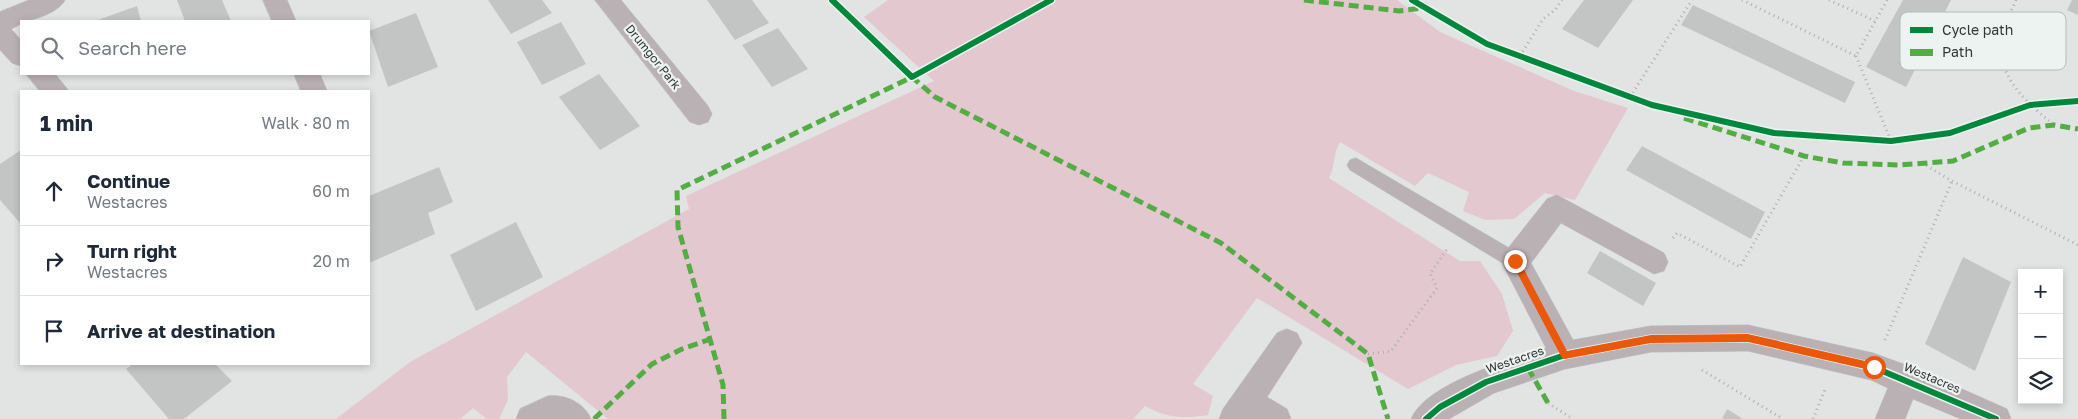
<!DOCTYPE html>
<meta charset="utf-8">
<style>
:root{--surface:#fff;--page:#f6f6f7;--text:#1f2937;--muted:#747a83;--line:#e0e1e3}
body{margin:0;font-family:"Golos Text",sans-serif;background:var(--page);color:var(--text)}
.controls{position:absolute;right:15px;bottom:15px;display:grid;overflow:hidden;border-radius:0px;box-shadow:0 2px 8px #0003}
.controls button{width:45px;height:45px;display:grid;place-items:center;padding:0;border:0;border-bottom:1px solid var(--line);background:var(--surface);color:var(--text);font:25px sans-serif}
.stop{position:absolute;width:15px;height:15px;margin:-11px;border:4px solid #ea580c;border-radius:50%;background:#fff}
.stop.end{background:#ea580c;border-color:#fff;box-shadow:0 1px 5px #0008}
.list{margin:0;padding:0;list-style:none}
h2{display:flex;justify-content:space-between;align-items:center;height:65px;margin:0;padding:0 20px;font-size:21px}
h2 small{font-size:16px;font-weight:400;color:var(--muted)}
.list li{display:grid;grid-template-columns:32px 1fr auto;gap:15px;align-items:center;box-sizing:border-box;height:70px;padding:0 20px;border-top:1px solid var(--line)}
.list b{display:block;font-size:19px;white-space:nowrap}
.list p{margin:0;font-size:16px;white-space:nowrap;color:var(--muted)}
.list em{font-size:16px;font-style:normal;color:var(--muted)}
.icon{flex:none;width:28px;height:28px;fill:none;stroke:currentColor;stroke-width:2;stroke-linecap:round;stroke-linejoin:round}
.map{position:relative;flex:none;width:2078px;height:419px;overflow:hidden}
.search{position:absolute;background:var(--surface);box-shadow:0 2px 8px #0003;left:20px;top:20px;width:350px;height:55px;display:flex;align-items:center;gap:12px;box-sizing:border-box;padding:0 18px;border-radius:0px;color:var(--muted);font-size:19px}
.panel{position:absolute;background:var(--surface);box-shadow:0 2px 8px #0003;left:20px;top:90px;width:350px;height:275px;border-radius:0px}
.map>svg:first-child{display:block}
.green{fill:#e3c8d0}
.building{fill:#c3c5c4}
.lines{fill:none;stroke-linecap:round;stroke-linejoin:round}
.lane-casing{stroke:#bfc0c0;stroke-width:1}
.street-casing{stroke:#bfc0c0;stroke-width:1}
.path{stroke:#b2aeaf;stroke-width:3;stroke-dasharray:1 4;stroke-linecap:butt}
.lane{fill:#bab1b4;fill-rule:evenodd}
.street{fill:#bab1b4;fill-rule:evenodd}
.quiet{stroke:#54ac45;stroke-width:5;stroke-dasharray:10 5;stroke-linecap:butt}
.cycleway-casing{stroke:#edf3f0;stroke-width:9}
.cycleway{stroke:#00873e;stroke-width:6}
.route{fill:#ea580c}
.labels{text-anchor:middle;stroke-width:4.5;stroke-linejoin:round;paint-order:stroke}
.street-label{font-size:12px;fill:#343635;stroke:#edf3f0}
.key{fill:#edf3f0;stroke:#b6bab8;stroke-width:1}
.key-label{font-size:14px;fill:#343635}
</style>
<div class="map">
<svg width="2078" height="419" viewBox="0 0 2078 419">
<rect width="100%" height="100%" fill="#e1e4e3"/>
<path class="green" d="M 888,0 L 1397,0 L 1440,32 L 1574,91 L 1628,108 L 1575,200 L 1545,193 L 1514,219 L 1485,220 L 1463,211 L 1469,192 L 1428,173 L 1415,186 L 1340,142 C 1332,157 1336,164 1329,178 L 1460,261 L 1480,261 L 1502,294 L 1513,331 L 1497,356 L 1456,365 L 1408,389 L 1257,298 L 1193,384 L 1213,396 L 1208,415 C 1184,419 1166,418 1145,406 L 1133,419 L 608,419 L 526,352 L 507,377 L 508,400 L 499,419 L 487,419 L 473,408 L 460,419 L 336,419 L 410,362 L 689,209 L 686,196 L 934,81 L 864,17 Z"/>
<g class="building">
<path d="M 177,0 L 222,0 L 231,21 L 185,21 Z"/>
<path d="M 488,0 L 542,0 L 552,13 L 511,34 Z"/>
<path d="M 707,0 L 752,0 L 769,23 L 735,40 Z"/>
<path d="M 1584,0 L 1633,0 L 1598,48 L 1562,29 Z"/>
<path d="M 1903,0 L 1951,0 L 1906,87 L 1866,67 Z"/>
<path d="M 2072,0 L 2078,0 L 2078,15 L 2067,10 Z"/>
<path d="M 1693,5 L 1855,82 L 1845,103 L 1681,25 Z"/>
<path d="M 137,6 L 141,21 L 95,21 Z"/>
<path d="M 416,13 L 438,67 L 388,87 L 369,31 Z"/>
<path d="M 561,22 L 586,64 L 542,85 L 517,42 Z"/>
<path d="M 778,28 L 808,69 L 772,87 L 742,45 Z"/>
<path d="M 599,74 L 640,126 L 600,150 L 559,97 Z"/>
<path d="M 1642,146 L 1765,212 L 1751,239 L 1626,170 Z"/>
<path d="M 21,150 L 21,224 L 0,200 L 0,164 Z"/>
<path d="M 439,167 L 453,202 L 428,213 L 435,234 L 369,263 L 369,196 Z"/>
<path d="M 516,222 L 543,277 L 476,311 L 450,255 Z"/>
<path d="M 1600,251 L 1656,283 L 1643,306 L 1587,273 Z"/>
<path d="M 1963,257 L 2011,282 L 1975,371 L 1925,344 Z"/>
<path d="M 133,364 L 215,364 L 232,381 L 184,419 L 169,419 L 126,369 Z"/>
<path d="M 1727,409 L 1743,419 L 1722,419 Z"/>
</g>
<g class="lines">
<g class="lane-casing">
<path id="lane" d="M 1356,158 L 1521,255 L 1524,261 L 1521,267 L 1515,269 L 1509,267 L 1350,170 L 1347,165 L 1350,160 Z"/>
</g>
<g class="street-casing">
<g id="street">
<path d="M 29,0 L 65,0 C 59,12 34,21 21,21 L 21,24 L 11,29 L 21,40 L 21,66 L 12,63 L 0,50 L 0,12 Z"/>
<path d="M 263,0 L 287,0 L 296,21 L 272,21 Z"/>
<path d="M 595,0 L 621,0 L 708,106 L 712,114 L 708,122 L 699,125 L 690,122 Z"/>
<path d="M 26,74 L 55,74 L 69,91 L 40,91 Z"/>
<path d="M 294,74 L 320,74 L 327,91 L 301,91 Z"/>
<path d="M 1557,195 L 1664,253 L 1668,262 L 1664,271 L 1654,274 L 1561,223 L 1531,263 L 1573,340 L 1651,326 L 1748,325 L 1873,353 L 1917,369 L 2007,409 L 2011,419 L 1961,419 L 1913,399 L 1905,419 L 1875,419 L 1888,388 L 1871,380 L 1748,351 L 1651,352 L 1565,369 L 1494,393 L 1449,419 L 1411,419 C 1426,383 1510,360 1546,348 L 1501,261 L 1505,252 L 1547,199 Z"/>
<path d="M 1287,329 L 1297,333 L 1302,343 L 1267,397 L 1287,409 L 1291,419 L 1219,419 L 1223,409 L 1277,333 Z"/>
<path d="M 548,396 C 566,394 584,403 591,419 L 516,419 L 520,409 Z"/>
</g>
</g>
<g class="path">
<path d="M 1742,0 L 1856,56 L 1887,0"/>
<path d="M 1829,0 L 1875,21"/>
<path d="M 2016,0 C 2011,12 2004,23 2002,36 C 1994,75 2027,103 2054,125"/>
<path d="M 1423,8 L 1428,0"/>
<path d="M 1520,56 L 1543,19 L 1555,10 L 1562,0"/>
<path d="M 1856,56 L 1891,141"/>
<path d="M 1630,97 L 1692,0"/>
<path d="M 1922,163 L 1952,181 L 2078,245"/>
<path d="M 1673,238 L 1677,233 L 1740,267 L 1804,156"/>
<path d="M 1885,340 L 1952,181"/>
<path d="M 1368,354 L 1391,351 L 1437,288 L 1430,274 L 1447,249"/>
<path d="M 1702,370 L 1783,419"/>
<path d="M 1548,403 L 1573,419"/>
<path d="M 1813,419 L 1826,387"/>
</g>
<use href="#lane" class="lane"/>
<use href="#street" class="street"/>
<g class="quiet">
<path d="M 1304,0 L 1399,11 L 1423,8"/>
<path d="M 1684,118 L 1804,156 L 1843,163 L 1899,165 L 1953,161 L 2029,128 L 2054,125 L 2078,129"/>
<path d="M 1528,368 L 1548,403"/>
<path d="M 594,419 L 652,364 L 682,349 L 711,339"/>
<path d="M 724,419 L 723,385 L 678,227 L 677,190 L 912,77 L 935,97 L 1221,243 L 1368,354 L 1388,419"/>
</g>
<g class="cycleway-casing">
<g id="cycleway">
<path d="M 832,0 L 912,77 L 1051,0"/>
<path d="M 1412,0 L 1487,44 L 1652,105 L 1774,133 L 1891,141 L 1950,133 L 2030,105 L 2078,101"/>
<path d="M 1426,419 L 1440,407 L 1486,382 L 1565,355 L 1651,339 L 1748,338 L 1873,367 L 1996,419"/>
</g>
</g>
<use href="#cycleway" class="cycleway"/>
</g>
<path class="route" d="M 1515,257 L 1518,258 L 1567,351 L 1651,335 L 1748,334 L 1874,363 L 1878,367 L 1874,371 L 1748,342 L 1651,343 L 1565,359 L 1562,358 L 1512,263 L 1512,258 Z"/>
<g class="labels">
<g class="street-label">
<text transform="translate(653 57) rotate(51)" y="4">Drumgor Park</text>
<text transform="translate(1515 360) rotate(-19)" y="4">Westacres</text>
<text transform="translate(1932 378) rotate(23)" y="4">Westacres</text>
</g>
</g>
<rect x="1900" y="12" width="166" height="58" rx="8" class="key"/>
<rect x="1910" y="27" width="23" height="6" fill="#00873e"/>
<rect x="1910" y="49" width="23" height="7" fill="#54ac45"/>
<g class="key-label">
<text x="1942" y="35">Cycle path</text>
<text x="1942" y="57">Path</text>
</g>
</svg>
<div class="controls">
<button>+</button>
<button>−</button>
<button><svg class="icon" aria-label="layers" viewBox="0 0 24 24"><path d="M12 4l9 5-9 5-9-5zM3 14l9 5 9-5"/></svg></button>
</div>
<div class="stop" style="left:1874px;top:367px"></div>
<div class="stop end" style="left:1515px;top:261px"></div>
<div class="search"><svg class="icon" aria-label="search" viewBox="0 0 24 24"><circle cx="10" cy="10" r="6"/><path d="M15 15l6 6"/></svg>Search here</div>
<section class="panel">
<h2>1 min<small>Walk · 80 m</small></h2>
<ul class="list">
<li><svg class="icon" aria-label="ahead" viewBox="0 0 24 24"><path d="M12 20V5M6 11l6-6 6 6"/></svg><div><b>Continue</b><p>Westacres</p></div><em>60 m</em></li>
<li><svg class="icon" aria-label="right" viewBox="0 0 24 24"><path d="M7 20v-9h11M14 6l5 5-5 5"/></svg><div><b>Turn right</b><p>Westacres</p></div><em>20 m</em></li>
<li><svg class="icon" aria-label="arrive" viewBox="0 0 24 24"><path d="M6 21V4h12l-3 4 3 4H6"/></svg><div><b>Arrive at destination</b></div></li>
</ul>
</section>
</div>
